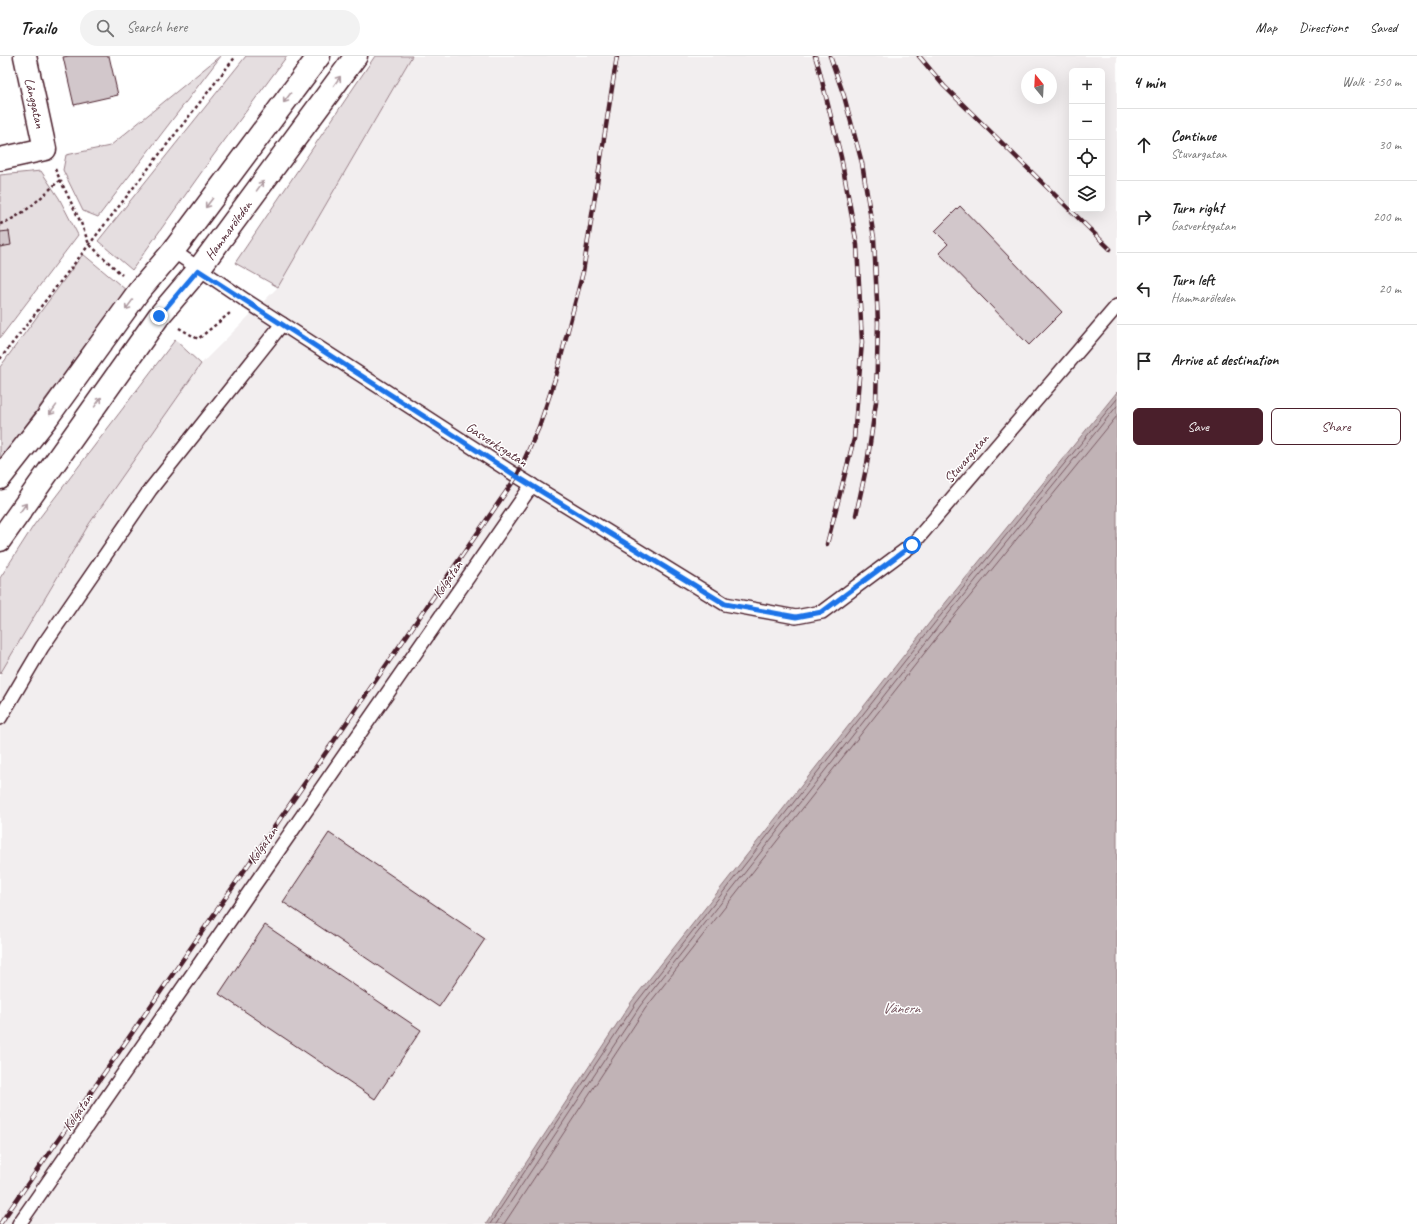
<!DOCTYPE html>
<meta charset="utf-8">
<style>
:root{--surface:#fff;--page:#f2f2f2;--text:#222;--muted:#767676;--line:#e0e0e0;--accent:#4a1f2b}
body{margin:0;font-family:Caveat,sans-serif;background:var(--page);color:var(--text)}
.controls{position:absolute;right:12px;top:12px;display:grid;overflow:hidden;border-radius:6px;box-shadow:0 4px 16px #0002}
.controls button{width:36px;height:36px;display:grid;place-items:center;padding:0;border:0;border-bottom:1px solid var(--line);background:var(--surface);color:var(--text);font:20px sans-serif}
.compass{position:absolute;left:1021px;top:12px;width:36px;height:36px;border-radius:50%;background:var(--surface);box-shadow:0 4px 16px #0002;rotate:342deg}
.stop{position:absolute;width:12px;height:12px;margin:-9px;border:3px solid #1a73e8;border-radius:50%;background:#fff}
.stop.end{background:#1a73e8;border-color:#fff;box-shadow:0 1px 4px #0008}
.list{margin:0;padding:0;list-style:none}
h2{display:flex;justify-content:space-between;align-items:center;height:52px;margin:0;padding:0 16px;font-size:17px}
h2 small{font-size:13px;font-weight:400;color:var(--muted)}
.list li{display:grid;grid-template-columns:26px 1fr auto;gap:12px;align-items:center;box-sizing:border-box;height:72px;padding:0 16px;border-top:1px solid var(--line)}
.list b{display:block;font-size:15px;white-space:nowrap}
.list p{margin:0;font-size:13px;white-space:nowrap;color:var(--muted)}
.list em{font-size:13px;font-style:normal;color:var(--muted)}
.actions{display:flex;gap:8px;padding:12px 16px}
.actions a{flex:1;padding:9px 0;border:1px solid var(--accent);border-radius:6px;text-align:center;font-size:14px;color:var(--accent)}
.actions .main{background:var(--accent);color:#fff}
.icon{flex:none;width:22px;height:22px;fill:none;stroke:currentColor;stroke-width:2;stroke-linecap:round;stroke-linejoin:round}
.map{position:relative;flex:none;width:1117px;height:1168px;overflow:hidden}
header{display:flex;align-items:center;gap:24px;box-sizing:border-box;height:56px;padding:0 20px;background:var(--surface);border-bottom:1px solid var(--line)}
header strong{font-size:19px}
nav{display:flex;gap:22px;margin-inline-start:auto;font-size:14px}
.search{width:280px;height:36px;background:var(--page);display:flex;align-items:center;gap:10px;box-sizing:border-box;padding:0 14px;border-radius:22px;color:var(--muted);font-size:15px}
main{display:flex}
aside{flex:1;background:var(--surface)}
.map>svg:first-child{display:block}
.built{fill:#f2eeef;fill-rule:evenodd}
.green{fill:#e5dee0;stroke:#987e86}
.water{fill:#c1b3b6;stroke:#91787e}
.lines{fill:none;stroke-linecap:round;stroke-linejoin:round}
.shore{stroke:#7a5a63;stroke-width:1}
.building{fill:#d2c7cb;stroke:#4a1f2b}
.service-casing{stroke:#4a1f2b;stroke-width:16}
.minor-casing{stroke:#4a1f2b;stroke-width:25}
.primary-casing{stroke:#4a1f2b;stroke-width:25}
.path{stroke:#4a1f2b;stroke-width:2.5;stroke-dasharray:3 3;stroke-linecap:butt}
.service{stroke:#fff;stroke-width:13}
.minor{stroke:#fff;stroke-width:22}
.primary{stroke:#fff;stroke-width:22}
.rail-casing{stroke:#4a1f2b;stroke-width:4.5}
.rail{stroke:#fff;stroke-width:3;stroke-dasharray:9;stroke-linecap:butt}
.oneway{stroke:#ae9aa0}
.route{stroke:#1a73e8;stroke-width:5}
.labels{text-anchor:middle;stroke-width:3;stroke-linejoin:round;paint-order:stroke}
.street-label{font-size:14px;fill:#4a1f2b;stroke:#fff}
.water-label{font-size:15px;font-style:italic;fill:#74535c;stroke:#fff}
</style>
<header>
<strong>Trailo</strong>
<div class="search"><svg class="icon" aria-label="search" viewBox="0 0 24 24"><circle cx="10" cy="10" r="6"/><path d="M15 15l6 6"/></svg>Search here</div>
<nav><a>Map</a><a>Directions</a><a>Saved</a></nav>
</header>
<main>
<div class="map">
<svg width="1117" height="1168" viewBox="0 0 1117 1168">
<rect width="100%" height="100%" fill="#fff"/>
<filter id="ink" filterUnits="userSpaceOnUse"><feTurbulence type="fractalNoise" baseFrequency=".025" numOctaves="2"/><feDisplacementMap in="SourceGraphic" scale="8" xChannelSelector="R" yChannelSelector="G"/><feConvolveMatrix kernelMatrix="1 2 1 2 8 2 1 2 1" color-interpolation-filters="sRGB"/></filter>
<g filter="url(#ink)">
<path class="built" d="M 412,0 L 1117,0 L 1117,336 L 934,561 L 632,945 L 486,1168 L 0,1168 L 0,618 L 89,468 L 201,308 L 278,231 ZM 1072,15 L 1102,15 L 1102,153 L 1072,153 ZM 1027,18 L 1051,18 L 1051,42 L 1027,42 Z"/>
<g class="green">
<path d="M 220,0 L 221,0 L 98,161 L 83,155 L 63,114 L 66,99 L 110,90 Z"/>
<path d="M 246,0 L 287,0 L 213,100 L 132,214 L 98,185 Z"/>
<path d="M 375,0 L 412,0 L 278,231 L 235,207 Z"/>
<path d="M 41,115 L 59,142 L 78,179 L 0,282 L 0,119 Z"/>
<path d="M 83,198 L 126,234 L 0,404 L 0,311 Z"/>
<path d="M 175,284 L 201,308 L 89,468 L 0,618 L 0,522 L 34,469 Z"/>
</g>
<path class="water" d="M 1117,336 L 1117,1168 L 486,1168 L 632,945 L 934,561 Z"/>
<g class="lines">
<g class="shore">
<path d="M 490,1168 L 636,947 L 937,564 L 1117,343"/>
<path d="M 496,1168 L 640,950 L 941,567 L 1117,350"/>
<path d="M 504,1168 L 645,953 L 945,571 L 1117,360"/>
</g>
</g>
<g class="building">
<path d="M 69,0 L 109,0 L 118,39 L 74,49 L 63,1 Z"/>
<path d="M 960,150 L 1062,256 L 1029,289 L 939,197 L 948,188 L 935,175 Z"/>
<path d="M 9,175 L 11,189 L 0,191 L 0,176 Z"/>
<path d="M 329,777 L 485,883 L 439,951 L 283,846 Z"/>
<path d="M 265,869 L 421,974 L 375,1043 L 219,938 Z"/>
</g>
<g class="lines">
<g class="service-casing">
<g id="service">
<path d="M 173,195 L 245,244 L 517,420 L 725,548 L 796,561 L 822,556 L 912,489 L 1117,250"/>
<path d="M 0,662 L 42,591 L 150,434 L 282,268"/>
<path d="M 19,1168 L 532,429"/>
</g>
</g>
<g class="minor-casing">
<path id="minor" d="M 0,103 L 45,93 L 25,0"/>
</g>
<g class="primary-casing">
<g id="primary">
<path d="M 0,422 L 47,362 L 139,235 L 173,195 L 319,0"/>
<path d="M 0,484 L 159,260 L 198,214 L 356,0"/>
</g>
</g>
<g class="path">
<path d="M 55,113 L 81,167 L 89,188 L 122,219"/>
<path d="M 0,168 C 24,160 42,140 60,124"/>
<path d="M 179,272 L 198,283 L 230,257"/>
<path d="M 0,303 L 236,0"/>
</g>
<use href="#service" class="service"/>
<use href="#minor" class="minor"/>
<use href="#primary" class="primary"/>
<g class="rail-casing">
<g id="rail">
<path d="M 815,0 L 819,13 L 841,101 L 857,189 L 862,286 L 854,383 L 827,488"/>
<path d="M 830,0 L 844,40 L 862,107 L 874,182 L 878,267 L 876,346 L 867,408 L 856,459"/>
<path d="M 919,0 L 944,30 L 1110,193"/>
<path d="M 0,1168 L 517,420 L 539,371 L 556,320 L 583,216 L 617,0"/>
</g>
</g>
<use href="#rail" class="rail"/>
</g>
<defs><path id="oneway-shaft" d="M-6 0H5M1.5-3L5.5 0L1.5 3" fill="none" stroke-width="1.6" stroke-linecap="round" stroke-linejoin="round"/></defs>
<g class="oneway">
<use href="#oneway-shaft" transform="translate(337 25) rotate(-54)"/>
<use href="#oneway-shaft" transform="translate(287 42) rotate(127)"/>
<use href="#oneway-shaft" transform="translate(260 130) rotate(-54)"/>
<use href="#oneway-shaft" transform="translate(209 147) rotate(127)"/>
<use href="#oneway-shaft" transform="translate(129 249) rotate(126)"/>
<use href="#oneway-shaft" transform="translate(98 346) rotate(-55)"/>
<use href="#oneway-shaft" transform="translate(53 354) rotate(126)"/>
<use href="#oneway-shaft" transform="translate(23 452) rotate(-54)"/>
</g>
</g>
<g class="lines" filter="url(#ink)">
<path class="route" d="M 159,260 L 198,214 L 516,420 L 725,548 L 796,561 L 822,556 L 912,489"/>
</g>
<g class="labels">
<g class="street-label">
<text transform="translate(35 47) rotate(77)" y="5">Långgatan</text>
<text transform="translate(228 174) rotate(-54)" y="5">Hammaröleden</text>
<text transform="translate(497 388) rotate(33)" y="5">Gasverksgatan</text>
<text transform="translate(966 402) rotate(-49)" y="5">Stuvargatan</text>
<text transform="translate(447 523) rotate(-55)" y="5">Kolgatan</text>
<text transform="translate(262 789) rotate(-55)" y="5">Kolgatan</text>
<text transform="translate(77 1056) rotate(-55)" y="5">Kolgatan</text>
</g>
<g class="water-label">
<text x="901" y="957">Vänern</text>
</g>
</g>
</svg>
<div class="controls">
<button>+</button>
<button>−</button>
<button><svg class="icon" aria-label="locate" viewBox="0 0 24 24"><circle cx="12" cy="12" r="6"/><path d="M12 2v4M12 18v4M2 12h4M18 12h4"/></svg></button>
<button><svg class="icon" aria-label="layers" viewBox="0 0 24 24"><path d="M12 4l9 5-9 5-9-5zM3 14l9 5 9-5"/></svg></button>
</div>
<svg class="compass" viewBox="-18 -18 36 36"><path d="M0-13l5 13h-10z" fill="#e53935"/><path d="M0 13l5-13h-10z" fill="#767676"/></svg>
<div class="stop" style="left:912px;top:489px"></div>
<div class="stop end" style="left:159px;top:260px"></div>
</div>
<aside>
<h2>4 min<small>Walk · 250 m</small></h2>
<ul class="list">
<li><svg class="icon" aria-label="ahead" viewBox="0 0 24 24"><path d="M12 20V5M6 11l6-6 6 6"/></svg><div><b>Continue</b><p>Stuvargatan</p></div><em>30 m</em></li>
<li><svg class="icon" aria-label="right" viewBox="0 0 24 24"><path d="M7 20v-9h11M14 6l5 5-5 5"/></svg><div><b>Turn right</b><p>Gasverksgatan</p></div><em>200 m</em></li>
<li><svg class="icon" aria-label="left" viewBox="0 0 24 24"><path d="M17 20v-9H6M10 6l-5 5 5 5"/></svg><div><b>Turn left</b><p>Hammaröleden</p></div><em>20 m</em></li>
<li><svg class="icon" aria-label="arrive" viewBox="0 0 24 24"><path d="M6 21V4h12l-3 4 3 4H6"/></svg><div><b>Arrive at destination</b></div></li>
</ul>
<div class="actions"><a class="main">Save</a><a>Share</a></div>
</aside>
</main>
